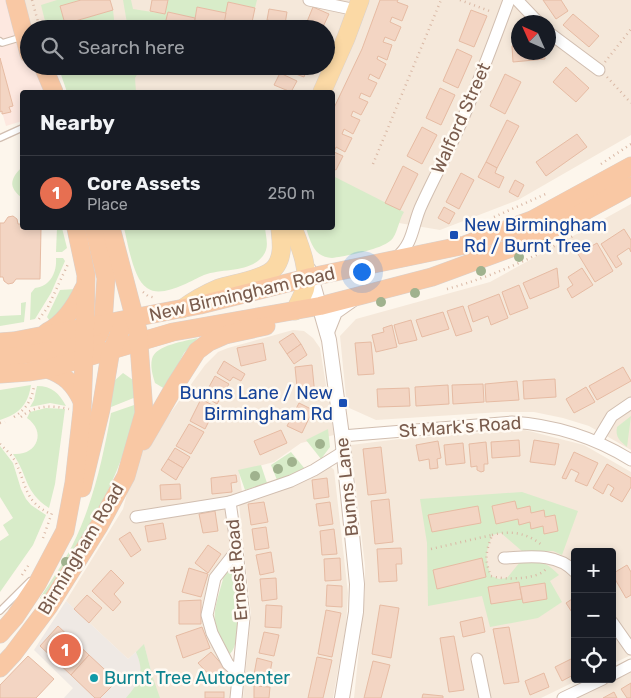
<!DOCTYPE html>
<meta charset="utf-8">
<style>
:root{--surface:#171b24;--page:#20242c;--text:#f1f3f6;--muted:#9ea1a6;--line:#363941;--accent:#e76f51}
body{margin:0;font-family:Rubik,sans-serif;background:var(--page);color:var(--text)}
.controls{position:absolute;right:15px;bottom:15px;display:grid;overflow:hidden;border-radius:5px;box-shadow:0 2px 8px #0003}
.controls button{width:45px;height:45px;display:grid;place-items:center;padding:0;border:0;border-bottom:1px solid var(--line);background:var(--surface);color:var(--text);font:25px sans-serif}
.compass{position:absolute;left:511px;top:15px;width:45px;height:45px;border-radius:50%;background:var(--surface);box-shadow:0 2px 8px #0003;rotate:315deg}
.you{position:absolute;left:361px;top:271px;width:18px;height:18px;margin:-12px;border:4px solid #fff;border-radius:50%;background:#1a73e8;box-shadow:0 0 0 8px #1a73e833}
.badge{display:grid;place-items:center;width:32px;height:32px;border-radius:50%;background:var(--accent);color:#fff;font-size:16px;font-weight:700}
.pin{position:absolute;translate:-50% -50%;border:2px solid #fff;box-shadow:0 1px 5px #0006}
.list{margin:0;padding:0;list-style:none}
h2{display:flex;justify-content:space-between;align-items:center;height:65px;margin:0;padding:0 20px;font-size:21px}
h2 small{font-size:16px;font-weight:400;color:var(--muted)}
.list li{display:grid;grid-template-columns:32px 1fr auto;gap:15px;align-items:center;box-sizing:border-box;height:75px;padding:0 20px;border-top:1px solid var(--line)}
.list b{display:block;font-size:19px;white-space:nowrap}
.list p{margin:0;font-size:16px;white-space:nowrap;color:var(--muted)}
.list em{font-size:16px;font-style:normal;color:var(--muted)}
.icon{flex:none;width:28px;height:28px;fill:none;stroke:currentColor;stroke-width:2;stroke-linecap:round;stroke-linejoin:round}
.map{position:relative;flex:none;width:631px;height:698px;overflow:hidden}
.search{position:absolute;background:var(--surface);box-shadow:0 2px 8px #0003;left:20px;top:20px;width:315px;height:55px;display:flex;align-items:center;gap:12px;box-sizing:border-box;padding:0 18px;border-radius:28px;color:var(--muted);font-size:19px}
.panel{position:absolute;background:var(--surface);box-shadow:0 2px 8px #0003;left:20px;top:90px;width:315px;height:140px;border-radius:5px}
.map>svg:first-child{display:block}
.residential{fill:#f5e8da;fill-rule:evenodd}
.commercial{fill:#fde8e0}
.industrial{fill:#efe9e4}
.green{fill:#d8ecc9}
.building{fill:#f3d5c3;stroke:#e6bba3}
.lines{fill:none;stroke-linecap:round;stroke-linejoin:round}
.service-casing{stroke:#d1beb0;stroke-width:8}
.minor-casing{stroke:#d1beb0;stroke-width:13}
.tertiary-casing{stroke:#d1beb0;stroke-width:16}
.primary-casing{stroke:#dad1cd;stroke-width:19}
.trunk-casing{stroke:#dad1cd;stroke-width:19}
.path{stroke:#d9b8a5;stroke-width:2.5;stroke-dasharray:1 4;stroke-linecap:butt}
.service{stroke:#fff;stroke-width:5.5}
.minor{stroke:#fff;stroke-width:11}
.tertiary{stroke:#fff;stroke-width:14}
.primary{stroke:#fbd9a5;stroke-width:18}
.trunk{stroke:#f9c8a4;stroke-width:18}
.tree{fill:#a0b28e}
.transit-dot{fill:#1a4fb4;stroke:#fffaf3;stroke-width:2}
.culture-dot{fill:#0f9aa8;stroke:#fffaf3;stroke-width:2}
.labels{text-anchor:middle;stroke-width:5;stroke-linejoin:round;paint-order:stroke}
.street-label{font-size:18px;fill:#7a5c4d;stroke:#fffaf3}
.transit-label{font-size:18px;fill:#164399;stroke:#fffaf3;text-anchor:start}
.culture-label{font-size:18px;fill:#0d838f;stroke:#fffaf3;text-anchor:start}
</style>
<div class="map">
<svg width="631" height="698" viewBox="0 0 631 698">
<rect width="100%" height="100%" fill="#fdf6ec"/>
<g class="residential">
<path d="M 20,0 L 631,0 L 631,135 L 518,200 L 440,230 L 399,223 L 333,196 L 332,92 L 128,92 L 129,66 L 326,66 L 326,29 L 29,29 ZM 518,22 L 548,22 L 548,52 L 518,52 Z"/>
<path d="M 631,204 L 631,450 L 589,426 L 563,418 L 534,412 L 501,412 L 376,420 L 347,407 L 340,336 L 356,319 L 490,282 Z"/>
<path d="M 293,330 L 304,331 L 313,338 L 320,348 L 334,435 L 301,443 L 274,462 L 239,471 L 242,492 L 225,498 L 236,549 L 215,576 L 207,617 L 234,669 L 232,698 L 158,698 L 144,645 L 128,659 L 66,601 L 123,509 L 135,462 L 205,365 L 218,352 L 228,348 Z"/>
<path d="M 525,430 L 584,445 L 631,472 L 631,655 L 612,664 L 612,552 L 575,552 L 575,679 L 580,679 L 541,698 L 354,698 L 365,591 L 365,566 L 351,445 L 399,439 Z"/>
<path d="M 330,466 L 334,470 L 348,593 L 346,626 L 333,698 L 243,698 L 251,615 L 239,504 Z"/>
<path d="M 631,671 L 631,698 L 576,698 L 608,682 Z"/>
</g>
<path class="commercial" d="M 0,0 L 20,0 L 29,35 L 29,66 L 37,66 L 49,92 L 22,92 L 22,121 L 6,126 L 2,112 L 0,112 Z"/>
<path class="industrial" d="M 66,601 L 128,659 L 144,645 L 159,698 L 64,698 L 73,688 L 34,650 Z"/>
<g class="green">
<path d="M 57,0 L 81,0 L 60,6 L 65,24 L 113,10 L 115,29 L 80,29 L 56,26 L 55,29 L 47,29 L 41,5 Z"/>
<path d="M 123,0 L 131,0 L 133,9 L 165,14 L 168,0 L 257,0 L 255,8 L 229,2 L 226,13 L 197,7 L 195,18 L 168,12 L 164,29 L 128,29 Z"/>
<path d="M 58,66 L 142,66 L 135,78 L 136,92 L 67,92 Z"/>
<path d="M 22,167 L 22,198 C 8,187 10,179 22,167 Z"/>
<path d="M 333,176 L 404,212 C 399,220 398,230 393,238 C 386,249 346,256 332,258 C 314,257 311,243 306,228 L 332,228 Z"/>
<path d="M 57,228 L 62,228 L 67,248 L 62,252 L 56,252 Z"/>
<path d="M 124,228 L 265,228 C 266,238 270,248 262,257 C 248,273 223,268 204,275 C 190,281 162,299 147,288 C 133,279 128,243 124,228 Z"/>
<path d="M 56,258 L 63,258 L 65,261 L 51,293 L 35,319 L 30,320 L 31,293 L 35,288 C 51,286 57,272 56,258 Z"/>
<path d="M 75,289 L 61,312 L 50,321 L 47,317 L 60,290 Z"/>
<path d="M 26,302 L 24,322 L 0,326 L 0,316 L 21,315 L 21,303 Z"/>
<path d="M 198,338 L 184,353 L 165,389 L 155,383 C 153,376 150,367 152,359 C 155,345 186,341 198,338 Z"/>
<path d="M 123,373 L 133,380 L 136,397 L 111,407 L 113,382 Z"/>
<path d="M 31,385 C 28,405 19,414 0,420 L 0,390 Z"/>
<path d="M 37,386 C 52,386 59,393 66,406 L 50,403 L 30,407 L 34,400 Z"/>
<path d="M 137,404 C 124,476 82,540 44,601 L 40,598 C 51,581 63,564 72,546 C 93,504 103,458 111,413 Z"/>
<path d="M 46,408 L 65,409 L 55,484 L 49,508 C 24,492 28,475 13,454 C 37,456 47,432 27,418 L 30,412 Z"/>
<path d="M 631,416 L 627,447 C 620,441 615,437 617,427 Z"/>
<path d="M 328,429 L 330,447 L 321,459 L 306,440 Z"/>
<path d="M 0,446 L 13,463 L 21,489 L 26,499 L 31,505 L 46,515 L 33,545 L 0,592 L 0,541 L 9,535 L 3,525 L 13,518 L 0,497 Z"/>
<path d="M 291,452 L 305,469 L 291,476 L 277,480 L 271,465 Z"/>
<path d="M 261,465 L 267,483 L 245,490 L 238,470 Z"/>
<path d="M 522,492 L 578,511 L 562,555 L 553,551 L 523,552 L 501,533 L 492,535 C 486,552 484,559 491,576 L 499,579 L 507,578 L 520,562 C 538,560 546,561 559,575 L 550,581 L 562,602 L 538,618 L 490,627 L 482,596 L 428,606 L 427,543 L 420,499 Z"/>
<path d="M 227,571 L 232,572 C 234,591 244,640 230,654 C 206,620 215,611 224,575 Z"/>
<path d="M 144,644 L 152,675 L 160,698 L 126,698 C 140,682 145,673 136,652 Z"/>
</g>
<g class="building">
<path d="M 81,0 L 110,0 L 113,10 L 65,24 L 60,6 Z"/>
<path d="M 152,0 L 168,0 L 165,14 L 150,11 Z"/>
<path d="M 380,0 L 398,0 L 397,2 L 408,6 L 402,21 L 392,17 L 390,22 L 401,27 L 395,41 L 385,37 L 383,42 L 392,45 L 387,60 L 378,56 L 377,59 L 386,64 L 379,79 L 370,74 L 368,79 L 377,83 L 370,97 L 361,93 L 359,98 L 368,102 L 361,115 L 353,111 L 351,116 L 360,120 L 353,134 L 344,129 L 342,134 L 352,138 L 345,152 L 336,147 L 334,152 L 343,156 L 336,170 L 332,168 L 332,112 L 362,49 Z"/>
<path d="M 543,0 L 561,0 L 568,11 L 556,19 Z"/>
<path d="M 228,2 L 255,8 L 251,27 L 224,21 Z"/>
<path d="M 197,7 L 226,13 L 223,29 L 194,25 Z"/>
<path d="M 313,7 L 329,14 L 322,29 L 304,29 Z"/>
<path d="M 269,9 L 287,12 L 285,24 L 267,20 Z"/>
<path d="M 471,10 L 487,16 L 474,47 L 459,41 Z"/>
<path d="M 168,12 L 195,18 L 193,29 L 164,28 Z"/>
<path d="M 573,14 L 599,36 L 589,47 L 563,25 Z"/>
<path d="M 512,46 L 518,46 L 518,52 L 544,52 L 545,59 L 513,62 Z"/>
<path d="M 457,49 L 472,56 L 458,88 L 443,81 Z"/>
<path d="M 0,58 L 13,106 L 9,107 L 11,112 L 2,114 L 2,111 L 0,112 Z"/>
<path d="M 286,66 L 308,66 L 304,77 L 285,70 Z"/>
<path d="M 566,67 L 589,88 L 576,102 L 553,82 Z"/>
<path d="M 280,73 L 297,81 L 291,92 L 274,85 Z"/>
<path d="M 505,74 L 521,82 L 505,114 L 490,106 Z"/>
<path d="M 440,88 L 455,95 L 441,125 L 426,118 Z"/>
<path d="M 507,120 L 519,126 L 497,168 L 486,162 Z"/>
<path d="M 422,127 L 437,135 L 422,164 L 407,156 Z"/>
<path d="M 577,134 L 587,147 L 546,176 L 536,162 Z"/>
<path d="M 486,162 L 497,168 L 495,173 L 504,177 L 499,188 L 478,177 Z"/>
<path d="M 403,166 L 418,174 L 400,210 L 385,203 Z"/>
<path d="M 461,173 L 474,180 L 459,209 L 446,202 Z"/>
<path d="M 515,180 L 524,185 L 518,197 L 509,192 Z"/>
<path d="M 444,207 L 455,213 L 449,224 L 438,218 Z"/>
<path d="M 13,216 L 17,219 L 18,224 L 22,224 L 22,228 L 41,228 L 40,279 L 16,279 L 13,283 L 8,284 L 4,281 L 3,277 L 0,277 L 0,223 L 4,223 L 8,217 Z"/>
<path d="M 624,229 L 631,240 L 631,252 L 629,248 L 617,256 L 622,264 L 616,268 L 601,244 Z"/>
<path d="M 597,243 L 613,271 L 595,282 L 578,254 Z"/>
<path d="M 557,268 L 559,287 L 530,299 L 523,283 Z"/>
<path d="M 582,268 L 593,285 L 572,298 L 567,289 L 573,285 L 568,277 Z"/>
<path d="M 519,285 L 528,308 L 510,315 L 502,292 Z"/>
<path d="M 499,294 L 508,318 L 491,325 L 488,316 L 473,322 L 468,306 Z"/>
<path d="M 463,306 L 472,331 L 456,336 L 447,311 Z"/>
<path d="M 443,312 L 449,329 L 422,337 L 416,320 Z"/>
<path d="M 411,320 L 417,340 L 399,344 L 394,325 Z"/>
<path d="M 392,325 L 397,347 L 376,352 L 372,335 L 384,332 L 383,328 Z"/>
<path d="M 293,333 L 301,344 L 287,354 L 279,342 Z"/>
<path d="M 371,342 L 374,374 L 358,375 L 355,343 Z"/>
<path d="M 263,343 L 266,360 L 241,366 L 237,348 Z"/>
<path d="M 301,344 L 307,355 L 294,364 L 287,354 Z"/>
<path d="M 224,361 L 245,374 L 241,381 L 233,377 L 230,381 L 217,373 Z"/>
<path d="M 312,365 L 315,396 L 298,397 L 295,367 Z"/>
<path d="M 623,367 L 631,381 L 597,400 L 589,386 Z"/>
<path d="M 215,376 L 229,384 L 217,404 L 204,396 Z"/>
<path d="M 555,379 L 556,397 L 524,399 L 523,381 Z"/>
<path d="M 517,381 L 519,400 L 486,402 L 485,384 Z"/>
<path d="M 483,384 L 484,402 L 453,404 L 452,385 Z"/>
<path d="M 448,385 L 449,404 L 416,406 L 415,387 Z"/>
<path d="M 586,387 L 595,402 L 574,413 L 566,399 Z"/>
<path d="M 409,388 L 410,406 L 378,407 L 377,389 Z"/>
<path d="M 201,399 L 216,407 L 205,429 L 190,421 Z"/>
<path d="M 299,403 L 313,410 L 302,433 L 287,426 Z"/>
<path d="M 189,424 L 204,432 L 191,454 L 176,446 Z"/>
<path d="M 281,430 L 287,443 L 260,455 L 254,441 Z"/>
<path d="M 519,440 L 520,456 L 492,458 L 491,442 Z"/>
<path d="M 534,440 L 559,444 L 555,465 L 530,462 Z"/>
<path d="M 438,441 L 441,458 L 437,459 L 438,468 L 430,469 L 429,459 L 419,461 L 416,445 Z"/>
<path d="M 486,442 L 488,464 L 484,464 L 484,471 L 481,472 L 477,470 L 477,466 L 471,467 L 469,444 Z"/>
<path d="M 463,443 L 465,463 L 446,465 L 444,445 Z"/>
<path d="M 381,447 L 386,493 L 368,495 L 363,449 Z"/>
<path d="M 175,448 L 190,457 L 183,468 L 168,459 Z"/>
<path d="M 574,452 L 598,463 L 587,486 L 575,481 L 579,473 L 571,469 L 566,479 L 562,478 Z"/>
<path d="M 168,459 L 183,468 L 176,480 L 161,470 Z"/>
<path d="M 607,464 L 631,478 L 631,487 L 622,502 L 610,495 L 614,488 L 608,484 L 603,494 L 593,488 Z"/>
<path d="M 236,475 L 237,482 L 231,483 L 232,492 L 212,494 L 211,478 Z"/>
<path d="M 327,478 L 329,497 L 314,499 L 312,480 Z"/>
<path d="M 180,484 L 181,499 L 161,500 L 160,485 Z"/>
<path d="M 389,499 L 393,542 L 375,544 L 371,501 Z"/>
<path d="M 515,501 L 517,509 L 530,506 L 531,513 L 544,510 L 545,517 L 555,515 L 558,531 L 544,534 L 543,526 L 531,529 L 530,522 L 519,525 L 518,519 L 496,524 L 492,506 Z"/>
<path d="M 264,502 L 268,522 L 251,525 L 248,504 Z"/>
<path d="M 330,502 L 333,524 L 319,526 L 316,504 Z"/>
<path d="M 478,506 L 481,523 L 432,532 L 428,515 Z"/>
<path d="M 215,511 L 218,531 L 203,533 L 199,514 Z"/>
<path d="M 163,523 L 166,539 L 148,542 L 145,526 Z"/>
<path d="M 266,527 L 269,548 L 255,550 L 252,529 Z"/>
<path d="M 334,529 L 337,554 L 322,555 L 320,531 Z"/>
<path d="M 130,532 L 141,550 L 131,557 L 119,539 Z"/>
<path d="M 208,545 L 221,554 L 208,573 L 195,563 Z"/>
<path d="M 401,548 L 402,564 L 396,564 L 397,581 L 379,582 L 377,549 Z"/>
<path d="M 271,552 L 274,572 L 260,575 L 256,555 Z"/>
<path d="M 340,558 L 341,580 L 325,581 L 324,559 Z"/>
<path d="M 482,558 L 486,577 L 437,589 L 433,570 Z"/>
<path d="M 627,565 L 631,572 L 631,595 L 626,598 L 612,574 Z"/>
<path d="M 189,568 L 208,574 L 201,597 L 182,592 Z"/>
<path d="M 111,570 L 124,583 L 114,594 L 121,602 L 113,611 L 92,591 Z"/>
<path d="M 276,578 L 277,599 L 262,601 L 260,579 Z"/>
<path d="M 519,582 L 522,599 L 491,604 L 488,587 Z"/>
<path d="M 545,583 L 547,599 L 523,603 L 520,587 Z"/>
<path d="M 327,585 L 342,586 L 342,607 L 326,606 Z"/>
<path d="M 87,595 L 102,608 L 89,623 L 74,609 Z"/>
<path d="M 575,597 L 575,617 L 566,603 Z"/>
<path d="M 201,600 L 201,624 L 179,624 L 179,601 Z"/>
<path d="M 266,605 L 282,606 L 281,628 L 265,627 Z"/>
<path d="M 380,605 L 399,608 L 391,658 L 372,654 Z"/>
<path d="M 326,610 L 341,613 L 332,657 L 318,654 Z"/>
<path d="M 482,617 L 485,632 L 463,637 L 460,622 Z"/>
<path d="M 58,626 L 89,655 L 71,675 L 40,646 Z"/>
<path d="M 202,627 L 210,648 L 183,658 L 176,636 Z"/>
<path d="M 509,627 L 519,682 L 504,684 L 493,629 Z"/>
<path d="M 264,632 L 279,635 L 274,656 L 259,653 Z"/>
<path d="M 454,636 L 464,690 L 449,692 L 440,638 Z"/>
<path d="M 211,652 L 225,668 L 213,679 L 198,663 Z"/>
<path d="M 89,655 L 117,681 L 100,698 L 95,698 L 71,675 Z"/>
<path d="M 28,656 L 54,679 L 36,698 L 0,698 L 0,685 Z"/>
<path d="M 317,657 L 332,660 L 323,698 L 308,698 Z"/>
<path d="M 575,657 L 575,674 L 562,681 L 555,667 Z"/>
<path d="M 257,658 L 272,662 L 268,683 L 253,680 Z"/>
<path d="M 373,661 L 390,665 L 381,698 L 364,698 Z"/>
<path d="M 544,673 L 549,687 L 530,695 L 525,681 Z"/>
<path d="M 631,683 L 631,698 L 627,698 L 621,689 Z"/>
<path d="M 254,686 L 270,687 L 269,698 L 254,698 Z"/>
<rect x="205" y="692" width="19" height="6"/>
<path d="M 614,692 L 617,698 L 603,698 Z"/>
<path d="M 423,694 L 443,696 L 443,698 L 422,698 Z"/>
</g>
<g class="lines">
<g class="service-casing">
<g id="service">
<path d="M 0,41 L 2,43 L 22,37"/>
<path d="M 0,138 L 22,128"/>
<path d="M 0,611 L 30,581"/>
</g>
</g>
<g class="minor-casing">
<g id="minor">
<path d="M 309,0 L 356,10"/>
<path d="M 517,0 L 538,22"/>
<path d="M 548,32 L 599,70"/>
<path d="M 396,258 C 415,242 412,224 422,204 C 433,180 446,156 457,132 C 476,89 493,44 509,0"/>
<path d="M 342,436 L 512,422 C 556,425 594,437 631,460"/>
<path d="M 597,441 L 612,416 L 631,403"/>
<path d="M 136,517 L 230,502"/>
<path d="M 237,550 L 215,578 L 207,615 L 212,633 L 228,664 L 239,674"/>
<path d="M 504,558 C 528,557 557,552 575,572"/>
<path d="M 612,622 L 631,649"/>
<path d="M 477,659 L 485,698"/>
<path d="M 612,675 L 631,665"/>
<path d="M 236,698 L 244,618 L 237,550 L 230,502 L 291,481 L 314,470 L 343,452"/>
<path d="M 563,698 L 603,679"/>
</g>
</g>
<g class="tertiary-casing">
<g id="tertiary">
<path d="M 309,270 L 329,340 L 342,436 L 357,584 L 356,612 L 342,698"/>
<path d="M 327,332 L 335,312 L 352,300"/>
</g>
</g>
<g class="primary-casing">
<g id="primary">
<path d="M 322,92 L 346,38 L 360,0"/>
<path d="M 293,228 C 300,246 310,270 305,289 C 302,297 298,304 295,311"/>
<path d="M 182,309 C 194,300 205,294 219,288 C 235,283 268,279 276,266 C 284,254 281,240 280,228"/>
</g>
</g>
<g class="trunk-casing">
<g id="trunk">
<path d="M 15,0 L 29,54"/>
<path d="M 43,66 L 54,92"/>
<path d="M 94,228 L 106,278 L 103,324 L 99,335"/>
<path d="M 47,332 C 65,323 76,305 84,288"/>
<path d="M 0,342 L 14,341 L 200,305 L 311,277 L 465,245 L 532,220 L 631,166"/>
<path d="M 0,358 C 32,355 64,347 96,344"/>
<path d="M 47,369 C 65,375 74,384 82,401"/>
<path d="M 0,374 L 28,372 L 47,369 L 173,332 L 320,306 L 432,277 L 511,248 L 550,230 L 631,186"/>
<path d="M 143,441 L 176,384 L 197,351 L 209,342 L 225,335 L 266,326"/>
<path d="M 82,488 L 101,409 L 110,355 L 121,329 L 134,318"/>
<path d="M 0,634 L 15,617 L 37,584 L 65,531 L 74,483 L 82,411 L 85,327 L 86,275 L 76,228"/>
<path d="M 0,668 L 13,654 L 49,606 L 99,526 L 126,476 L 144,413 L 138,331 L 111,228"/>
</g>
</g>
<g class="path">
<path d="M 32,0 L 40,29"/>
<path d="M 460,0 L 492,12"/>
<path d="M 605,62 L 631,29"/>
<path d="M 607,77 L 631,103"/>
<path d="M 373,164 L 441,0"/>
<path d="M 601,164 L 631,144"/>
<path d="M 494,217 L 548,193"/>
<path d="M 447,289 C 491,277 533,258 573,236"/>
<path d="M 143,292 L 148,296 L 156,298"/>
<path d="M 39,319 L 48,307 L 68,264"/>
<path d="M 14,417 C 26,409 32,400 34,386"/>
<path d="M 21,417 C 35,405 51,405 69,409"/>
<path d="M 0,423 L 5,422"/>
<path d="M 0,444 C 5,449 12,455 15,461 C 27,485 24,502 51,514"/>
<path d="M 492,535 C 511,530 528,533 543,546"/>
<path d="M 43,538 L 53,510"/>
<path d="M 431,549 L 492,535 C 486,552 484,559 491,576 C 504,580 537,580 546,569"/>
<path d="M 22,575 L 30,563"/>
</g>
<use href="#service" class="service"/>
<use href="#minor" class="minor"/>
<use href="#tertiary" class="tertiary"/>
<use href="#primary" class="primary"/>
<use href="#trunk" class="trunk"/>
</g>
<g class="tree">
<circle cx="578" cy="227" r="5"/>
<circle cx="547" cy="243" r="5"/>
<circle cx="519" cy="257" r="5"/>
<circle cx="481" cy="271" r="5"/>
<circle cx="415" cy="293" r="5"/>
<circle cx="381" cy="302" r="5"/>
<circle cx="320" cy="444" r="5"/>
<circle cx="292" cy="462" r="5"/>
<circle cx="278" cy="469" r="5"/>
<circle cx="255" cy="476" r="5"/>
<circle cx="66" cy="562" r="5"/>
</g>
<g class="transit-dot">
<rect x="449" y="230" width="10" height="10" rx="2.5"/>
<rect x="338" y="398" width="10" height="10" rx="2.5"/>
</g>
<circle class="culture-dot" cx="94" cy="678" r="5"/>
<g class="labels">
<g class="street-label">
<text transform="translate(461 118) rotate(-66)" y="6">Walford Street</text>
<text transform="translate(242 294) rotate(-13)" y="6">New Birmingham Road</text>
<text transform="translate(460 427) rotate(-4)" y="6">St Mark's Road</text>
<text transform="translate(347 487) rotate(-96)" y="6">Bunns Lane</text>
<text transform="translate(81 549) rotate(-59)" y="6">Birmingham Road</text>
<text transform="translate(237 570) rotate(-95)" y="6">Ernest Road</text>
</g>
<g class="transit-label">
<text x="464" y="231">New Birmingham<tspan x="464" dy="21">Rd / Burnt Tree</tspan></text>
<text x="333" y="399" text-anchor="end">Bunns Lane / New<tspan x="333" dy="21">Birmingham Rd</tspan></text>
</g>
<g class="culture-label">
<text x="104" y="684">Burnt Tree Autocenter</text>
</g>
</g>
</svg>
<div class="controls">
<button>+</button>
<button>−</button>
<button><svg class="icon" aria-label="locate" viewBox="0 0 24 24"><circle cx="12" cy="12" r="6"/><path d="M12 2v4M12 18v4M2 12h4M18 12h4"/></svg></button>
</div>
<svg class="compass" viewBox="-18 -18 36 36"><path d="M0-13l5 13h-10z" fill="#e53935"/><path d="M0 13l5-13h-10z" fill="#9ea1a6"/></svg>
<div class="you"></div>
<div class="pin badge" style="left:65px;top:650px">1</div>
<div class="search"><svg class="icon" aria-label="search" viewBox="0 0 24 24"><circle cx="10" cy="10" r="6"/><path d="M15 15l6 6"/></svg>Search here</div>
<section class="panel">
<h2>Nearby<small></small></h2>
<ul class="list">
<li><span class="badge">1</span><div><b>Core Assets</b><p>Place</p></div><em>250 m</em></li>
</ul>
</section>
</div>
